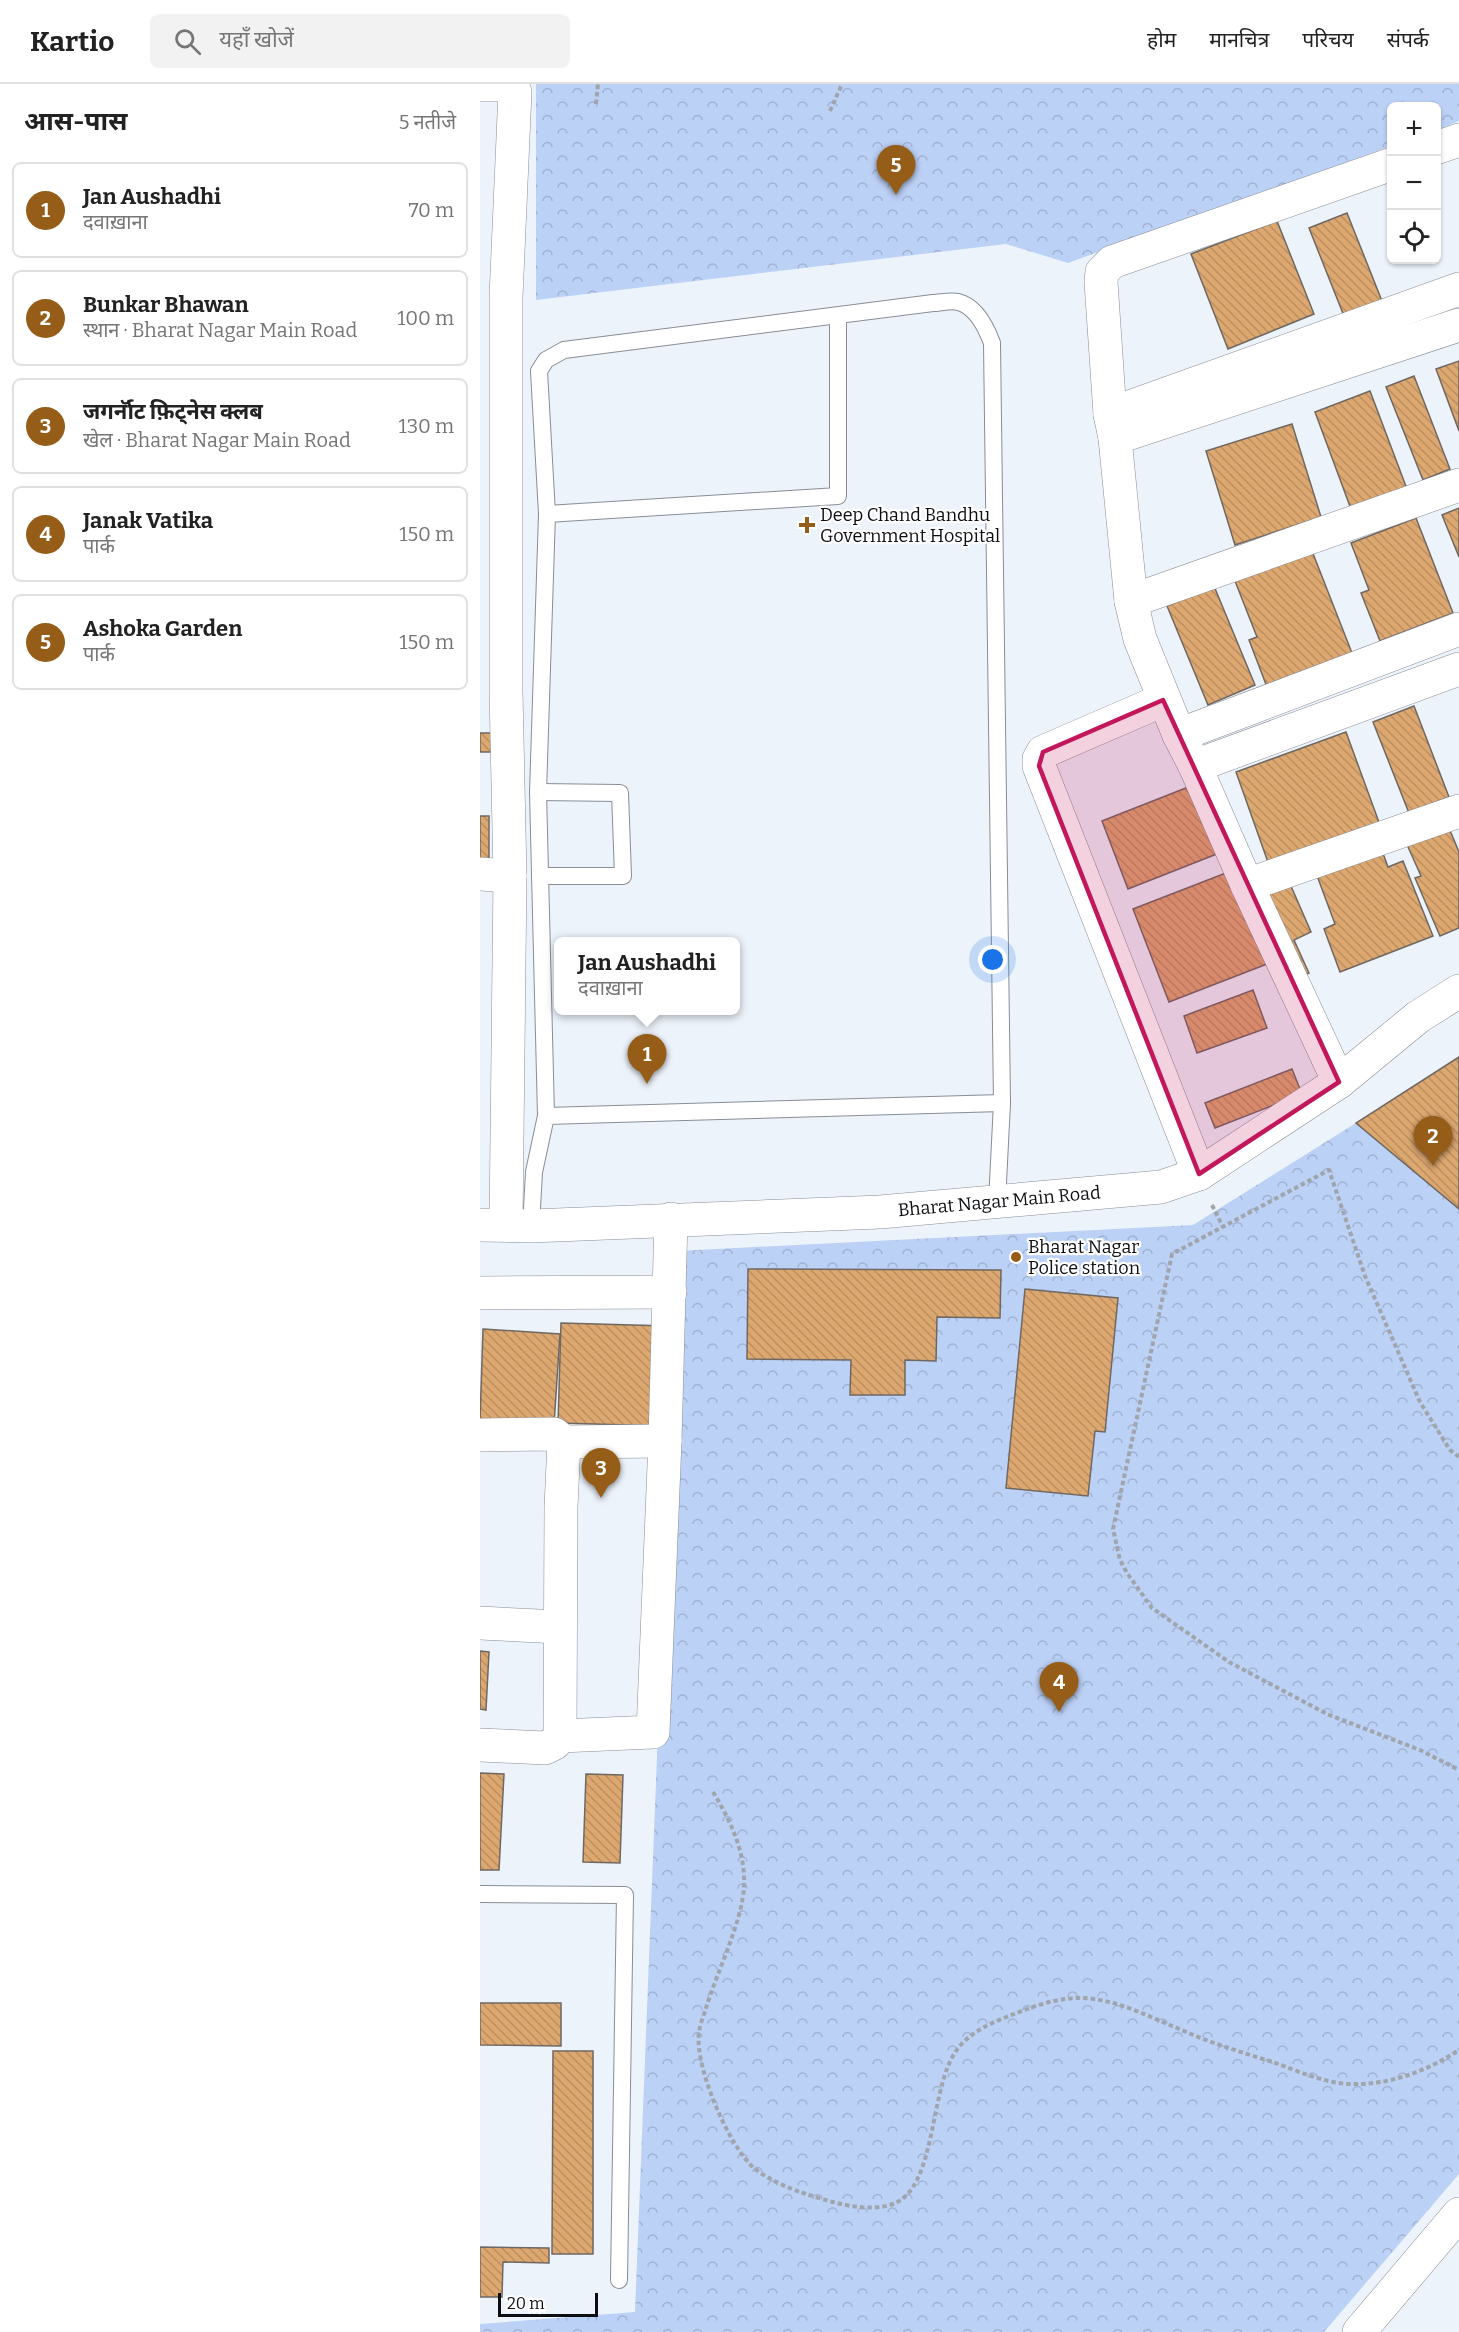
<!DOCTYPE html>
<html lang="hi">
<meta charset="utf-8">
<style>
:root{--surface:#fff;--page:#f2f2f2;--text:#222;--muted:#767676;--line:#e0e0e0;--accent:#955d18}
body{margin:0;font-family:Bitter,"Noto Sans Devanagari",serif;background:var(--page);color:var(--text)}
.controls{position:absolute;right:18px;top:18px;display:grid;overflow:hidden;border-radius:9px;box-shadow:0 2px 4px #0004}
.controls button{width:54px;height:54px;display:grid;place-items:center;padding:0;border:0;border-bottom:2px solid var(--line);background:var(--surface);color:var(--text);font:30px sans-serif}
.scale{position:absolute;left:18px;bottom:15px;width:100px;box-sizing:border-box;padding-left:6px;border:3px solid #0c0e11;border-top:0;font-size:16px;line-height:21px;white-space:nowrap;color:#0c0e11;-webkit-text-stroke:4px #fff;paint-order:stroke}
.you{position:absolute;left:513px;top:876px;width:21px;height:21px;margin:-15px;border:4px solid #fff;border-radius:50%;background:#1a73e8;box-shadow:0 0 0 9px #1a73e833}
.badge{display:grid;place-items:center;width:39px;height:39px;border-radius:50%;background:var(--accent);color:#fff;font-size:20px;font-weight:700}
.pin{position:absolute;translate:-50% -50px;filter:drop-shadow(0 2px 3px #0008)}
.pin::after{content:'';position:absolute;top:32px;width:21px;height:18px;background:inherit;clip-path:polygon(0 0,100% 0,50% 100%)}
.popup{position:absolute;left:74px;top:853px;width:186px;height:78px;box-sizing:border-box;display:grid;place-content:center;border-radius:9px;background:var(--surface);filter:drop-shadow(0 2px 4px #0005);font-size:20px;white-space:nowrap;color:var(--muted)}
.popup b{font-size:22px;color:var(--text)}
.popup::after{content:'';position:absolute;left:50%;top:100%;margin-left:-12px;border:12px solid transparent;border-top-color:var(--surface)}
.list{margin:0;padding:0;list-style:none}
h2{display:flex;justify-content:space-between;align-items:center;height:78px;margin:0;padding:0 24px;font-size:26px}
h2 small{font-size:20px;font-weight:400;color:var(--muted)}
.list li{display:grid;grid-template-columns:39px 1fr auto;gap:18px;align-items:center;box-sizing:border-box;height:96px;margin:0 12px 12px;padding:0 12px;border:2px solid var(--line);border-radius:9px}
.list b{display:block;font-size:22px;white-space:nowrap}
.list p{margin:0;font-size:20px;white-space:nowrap;color:var(--muted)}
.list em{font-size:20px;font-style:normal;color:var(--muted)}
.icon{flex:none;width:33px;height:33px;fill:none;stroke:currentColor;stroke-width:2;stroke-linecap:round;stroke-linejoin:round}
.map{position:relative;flex:none;width:979px;height:2248px;overflow:hidden}
header{display:flex;align-items:center;gap:36px;box-sizing:border-box;height:84px;padding:0 30px;background:var(--surface);border-bottom:2px solid var(--line)}
header strong{font-size:28px}
nav{display:flex;gap:33px;margin-inline-start:auto;font-size:21px}
.search{width:420px;height:54px;background:var(--page);display:flex;align-items:center;gap:15px;box-sizing:border-box;padding:0 21px;border-radius:9px;color:var(--muted);font-size:22px}
main{display:flex}
aside{flex:1;background:var(--surface)}
.map>svg:first-child{display:block}
.park{fill:url(#park-crowns)}
.building{fill:url(#building-back-hatch);stroke:#6f6862;stroke-width:1.5}
.lines{fill:none;stroke-linecap:round;stroke-linejoin:round}
.service-casing{stroke:#888d95;stroke-width:18}
.minor-casing{stroke:#888d95;stroke-width:34}
.tertiary-casing{stroke:#888d95;stroke-width:34}
.path{stroke:#a0a5ab;stroke-width:4;stroke-dasharray:4.5 3;stroke-linecap:butt}
.service{stroke:#fff;stroke-width:16}
.minor{stroke:#fff;stroke-width:33}
.tertiary{stroke:#fff;stroke-width:33}
.marked{fill:#c2185b;fill-opacity:0.2;stroke:#c2185b;stroke-width:4.5;stroke-linejoin:round}
.poi-dot{fill:#955d18;stroke:#fff;stroke-width:2}
.labels{text-anchor:middle;stroke-width:4.5;stroke-linejoin:round;paint-order:stroke}
.poi-label{font-size:18px;fill:#0c0e11;stroke:#fff;text-anchor:start}
.street-label{font-size:18px;fill:#0c0e11;stroke:#fff}
</style>
<header>
<strong>Kartio</strong>
<div class="search"><svg class="icon" aria-label="search" viewBox="0 0 24 24"><circle cx="10" cy="10" r="6"/><path d="M15 15l6 6"/></svg>यहाँ खोजें</div>
<nav><a>होम</a><a>मानचित्र</a><a>परिचय</a><a>संपर्क</a></nav>
</header>
<main>
<aside>
<h2>आस-पास<small>5 नतीजे</small></h2>
<ul class="list">
<li><span class="badge">1</span><div><b>Jan Aushadhi</b><p>दवाख़ाना</p></div><em>70 m</em></li>
<li><span class="badge">2</span><div><b>Bunkar Bhawan</b><p>स्थान · Bharat Nagar Main Road</p></div><em>100 m</em></li>
<li><span class="badge">3</span><div><b>जगर्नॉट फ़िट्नेस क्लब</b><p>खेल · Bharat Nagar Main Road</p></div><em>130 m</em></li>
<li><span class="badge">4</span><div><b>Janak Vatika</b><p>पार्क</p></div><em>150 m</em></li>
<li><span class="badge">5</span><div><b>Ashoka Garden</b><p>पार्क</p></div><em>150 m</em></li>
</ul>
</aside>
<div class="map">
<svg width="979" height="2248" viewBox="0 0 979 2248">
<defs>
<pattern id="park-crowns" width="20" height="18" patternUnits="userSpaceOnUse" patternTransform="scale(1.5)"><rect width="20" height="18" fill="#bcd1f6"/><path d="M2 6a3 3 0 1 1 6 0M12 15a3 3 0 1 1 6 0" fill="none" stroke="#a0b2d2"/></pattern>
<pattern id="building-back-hatch" width="6" height="6" patternUnits="userSpaceOnUse" patternTransform="scale(1.5)"><rect width="6" height="6" fill="#dda770"/><path d="M-1 5l2 2M0 0l6 6M5-1l2 2" fill="none" stroke="#bc8f60"/></pattern>
</defs>
<rect width="100%" height="100%" fill="#edf3fb"/>
<g class="park">
<path d="M 56,0 L 979,0 L 979,37 L 957,46 L 956,22 L 912,22 L 911,62 L 588,179 L 526,160 L 56,216 Z"/>
<path d="M 876,1039 L 979,1125 L 979,2090 L 844,2248 L 0,2248 L 0,2240 L 155,2228 L 197,1167 L 713,1141 Z"/>
</g>
<g class="building">
<path d="M 867,129 L 902,217 L 864,232 L 829,144 Z"/>
<path d="M 797,137 L 834,230 L 748,265 L 711,170 Z"/>
<path d="M 979,277 L 979,347 L 956,285 Z"/>
<path d="M 934,292 L 970,385 L 943,396 L 906,303 Z"/>
<path d="M 890,307 L 927,405 L 871,425 L 835,328 Z"/>
<path d="M 812,340 L 841,433 L 755,461 L 726,367 Z"/>
<path d="M 979,424 L 979,473 L 962,431 Z"/>
<path d="M 936,434 L 973,529 L 900,557 L 881,509 L 889,506 L 871,459 Z"/>
<path d="M 832,467 L 872,569 L 787,603 L 769,556 L 777,553 L 755,497 Z"/>
<path d="M 734,502 L 775,601 L 728,621 L 687,522 Z"/>
<path d="M 934,622 L 969,713 L 929,729 L 893,638 Z"/>
<path d="M 866,648 L 900,741 L 789,781 L 756,688 Z"/>
<path d="M 0,649 L 12,649 L 11,668 L 0,668 Z"/>
<path d="M 721,698 L 747,766 L 648,805 L 622,737 Z"/>
<rect x="0" y="732" width="9" height="44"/>
<path d="M 966,737 L 979,768 L 979,844 L 960,852 L 935,794 L 941,792 L 924,754 Z"/>
<path d="M 901,764 L 908,783 L 923,777 L 953,852 L 860,888 L 844,845 L 855,840 L 836,789 Z"/>
<path d="M 751,787 L 787,880 L 689,918 L 653,825 Z"/>
<path d="M 807,793 L 831,848 L 814,856 L 829,889 L 813,896 L 779,804 Z"/>
<path d="M 773,906 L 787,944 L 717,969 L 704,932 Z"/>
<path d="M 979,973 L 979,1125 L 876,1039 Z"/>
<path d="M 812,985 L 822,1010 L 735,1044 L 725,1019 Z"/>
<path d="M 268,1185 L 521,1186 L 520,1234 L 457,1233 L 456,1277 L 425,1276 L 425,1311 L 370,1311 L 371,1276 L 267,1275 Z"/>
<path d="M 545,1205 L 638,1214 L 625,1348 L 615,1347 L 608,1412 L 526,1404 Z"/>
<path d="M 81,1239 L 188,1242 L 185,1342 L 78,1339 Z"/>
<path d="M 3,1245 L 80,1250 L 74,1341 L 0,1336 Z"/>
<path d="M 0,1567 L 9,1568 L 6,1626 L 0,1625 Z"/>
<path d="M 0,1689 L 24,1690 L 19,1786 L 0,1786 Z"/>
<path d="M 106,1690 L 143,1691 L 140,1779 L 103,1778 Z"/>
<path d="M 0,1919 L 81,1919 L 81,1962 L 0,1961 Z"/>
<path d="M 73,1967 L 113,1967 L 113,2170 L 72,2170 Z"/>
<path d="M 0,2163 L 69,2164 L 69,2179 L 23,2178 L 22,2213 L 0,2213 Z"/>
</g>
<g class="lines">
<g class="service-casing">
<g id="service">
<path d="M 67,430 L 358,412 L 358,232"/>
<path d="M 58,708 L 140,709 L 143,792 L 60,792"/>
<path d="M 66,1032 L 58,708 L 67,430 L 59,287 L 66,276 L 84,266 L 453,219 C 460,219 471,216 478,218 C 496,222 506,243 512,259 L 522,1019 L 517,1118"/>
<path d="M 51,1142 L 54,1088 L 66,1032 L 522,1019"/>
<path d="M 0,1810 L 145,1811 L 139,2196"/>
</g>
</g>
<g class="minor-casing">
<g id="minor">
<path d="M 0,1 L 27,1 L 33,3 L 35,8 L 26,213 L 26,607 L 30,792 L 26,1140"/>
<path d="M 956,64 L 979,56"/>
<path d="M 630,330 L 979,205"/>
<path d="M 635,354 L 979,241"/>
<path d="M 651,517 L 979,401"/>
<path d="M 683,616 L 563,668 L 559,675 L 559,682 L 719,1090"/>
<path d="M 699,651 L 979,545"/>
<path d="M 715,682 L 979,585"/>
<path d="M 0,790 L 30,792"/>
<path d="M 767,801 L 979,727"/>
<path d="M 859,998 L 767,801 L 715,682 L 699,651 L 660,555 L 651,517 L 635,354 L 630,330 L 621,198 L 622,188 L 632,178 L 912,80"/>
<path d="M 0,1209 L 190,1208"/>
<path d="M 0,1351 L 74,1350 L 84,1358 L 81,1423 L 80,1652 L 75,1659 L 65,1664 L 0,1661"/>
<path d="M 84,1358 L 185,1357"/>
<path d="M 0,1539 L 80,1543"/>
<path d="M 80,1652 L 173,1648 L 185,1357 L 191,1135"/>
<path d="M 879,2248 L 979,2130"/>
</g>
</g>
<g class="tertiary-casing">
<g id="tertiary">
<path id="s1" d="M 0,1141 L 51,1142 L 400,1128 L 681,1103 L 719,1090 L 859,998 L 938,933 L 979,907"/>
</g>
</g>
<g class="path">
<path d="M 116,20 L 118,0"/>
<path d="M 350,27 L 362,0"/>
<path d="M 732,1121 L 743,1143"/>
<path d="M 979,1373 L 970,1366 L 940,1318 L 885,1192 L 849,1086 L 692,1170 L 633,1445 L 640,1476 L 647,1489 L 672,1524 L 749,1578 L 847,1630 L 940,1666 L 979,1686"/>
<path d="M 233,1708 C 250,1736 266,1768 264,1803 C 262,1838 237,1888 226,1924 C 224,1931 220,1940 219,1948 C 214,1982 249,2063 275,2085 C 288,2095 306,2103 320,2108 C 348,2117 385,2130 413,2120 C 457,2104 449,2005 476,1967 C 489,1948 513,1938 534,1930 C 559,1920 586,1911 614,1915 C 643,1919 670,1933 697,1944 C 728,1958 760,1968 793,1978 C 812,1985 833,1994 853,1998 C 896,2006 943,1990 979,1966"/>
</g>
<use href="#service" class="service"/>
<use href="#minor" class="minor"/>
<use href="#tertiary" class="tertiary"/>
</g>
<path class="marked" d="M 683,616 L 859,998 L 719,1090 L 559,682 L 563,668 Z"/>
<g class="poi-dot">
<path d="M324 432h6v6h6v6h-6v6h-6v-6h-6v-6h6z"/>
<circle cx="536" cy="1173" r="6"/>
</g>
<g class="labels">
<g class="poi-label">
<text x="340" y="437">Deep Chand Bandhu<tspan x="340" dy="21">Government Hospital</tspan></text>
<text x="548" y="1169">Bharat Nagar<tspan x="548" dy="21">Police station</tspan></text>
</g>
<g class="street-label">
<text dy="6" stroke="none"><textPath href="#s1" startOffset="520">Bharat Nagar Main Road</textPath></text>
</g>
</g>
</svg>
<div class="controls">
<button>+</button>
<button>−</button>
<button><svg class="icon" aria-label="locate" viewBox="0 0 24 24"><circle cx="12" cy="12" r="6"/><path d="M12 2v4M12 18v4M2 12h4M18 12h4"/></svg></button>
</div>
<div class="scale">20 m</div>
<div class="you"></div>
<div class="pin badge" style="left:167px;top:1000px">1</div>
<div class="popup"><b>Jan Aushadhi</b>दवाख़ाना</div>
<div class="pin badge" style="left:953px;top:1082px">2</div>
<div class="pin badge" style="left:121px;top:1414px">3</div>
<div class="pin badge" style="left:579px;top:1628px">4</div>
<div class="pin badge" style="left:416px;top:111px">5</div>
</div>
</main>
